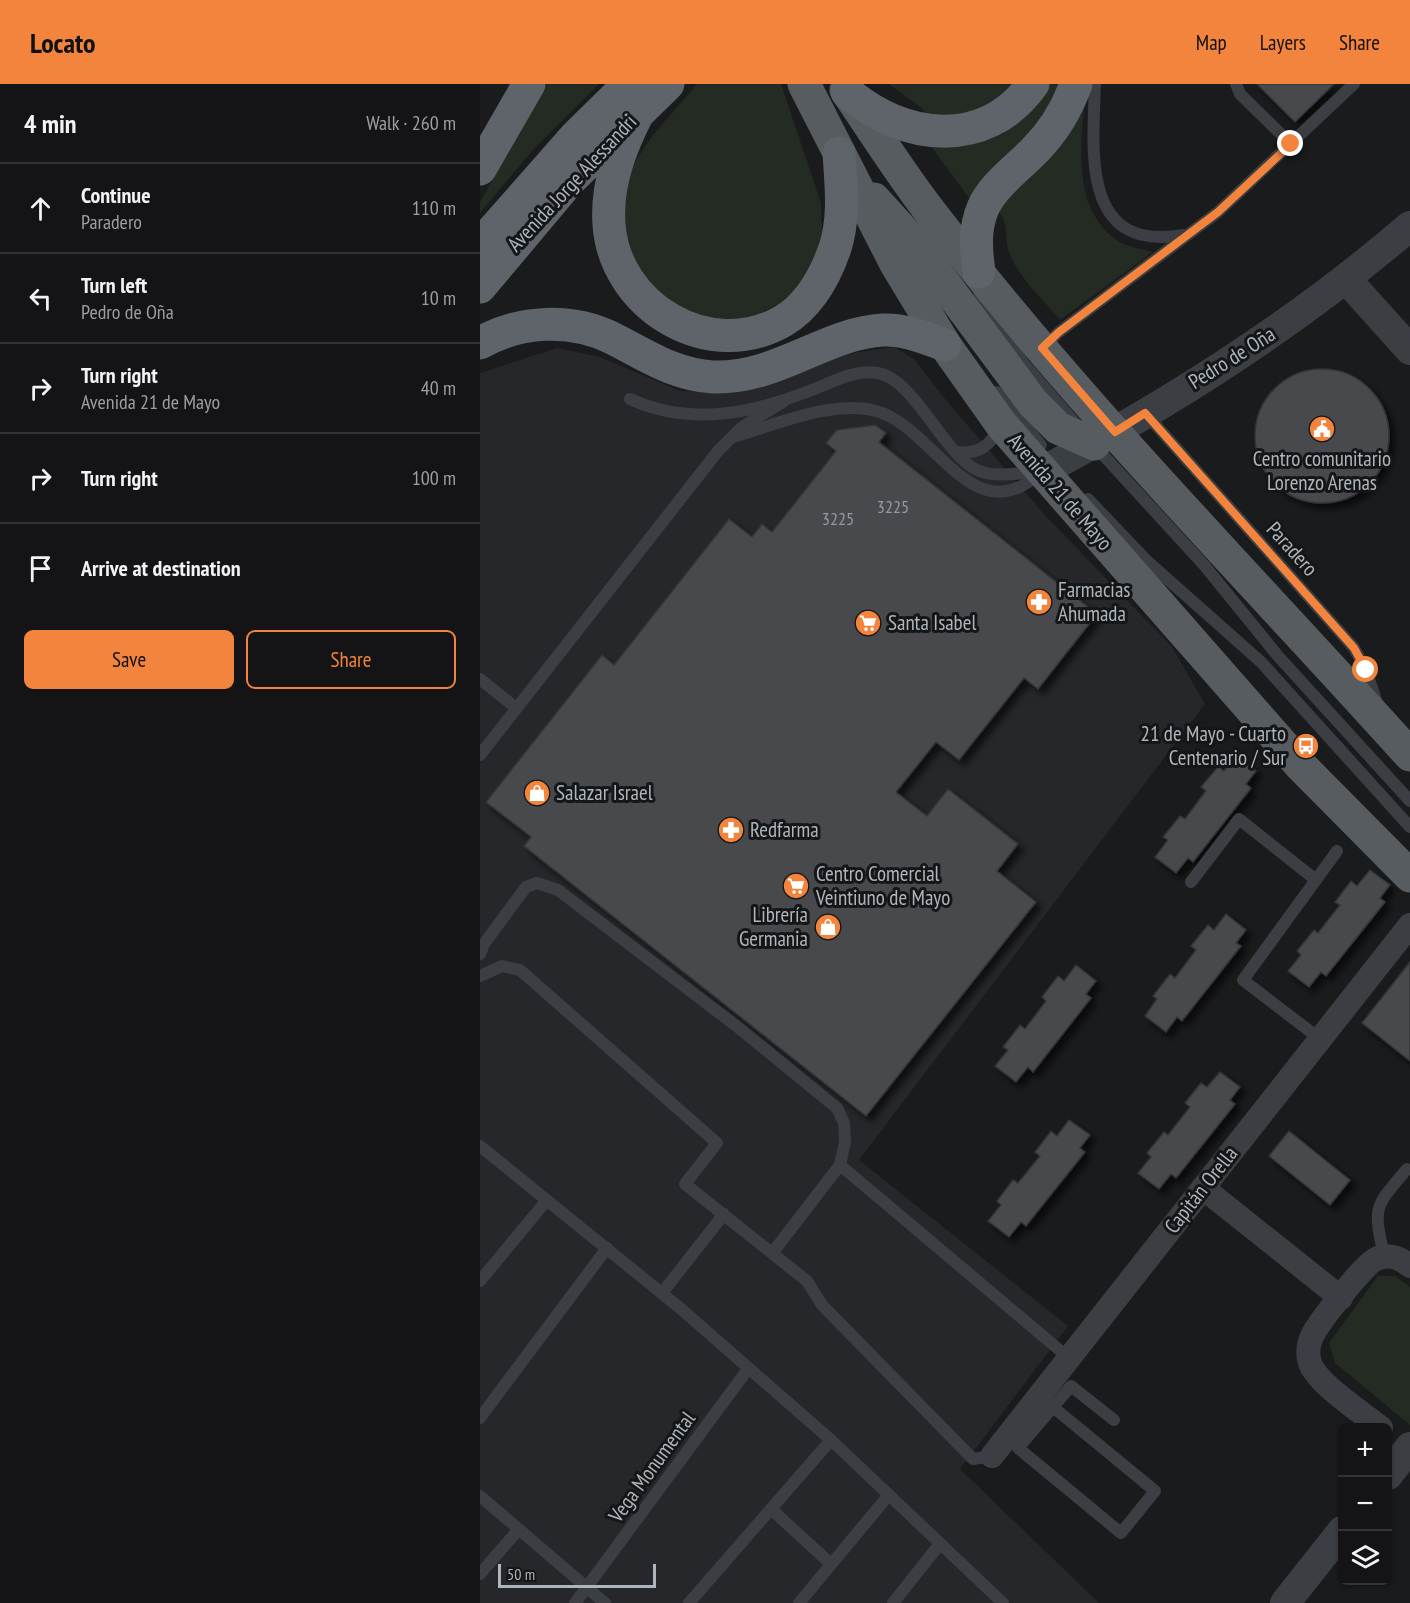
<!DOCTYPE html>
<meta charset="utf-8">
<style>
:root{--surface:#141416;--page:#212123;--text:#f1f3f6;--muted:#9d9ea1;--line:#333335;--accent:#f2843d}
body{margin:0;font-family:"PT Sans Narrow",sans-serif;background:var(--page);color:var(--text)}
.controls{position:absolute;right:18px;bottom:18px;display:grid;overflow:hidden;border-radius:9px;box-shadow:0 2px 4px #0004}
.controls button{width:54px;height:54px;display:grid;place-items:center;padding:0;border:0;border-bottom:2px solid var(--line);background:var(--surface);color:var(--text);font:30px sans-serif}
.scale{position:absolute;left:18px;bottom:15px;width:158px;box-sizing:border-box;padding-left:6px;border:3px solid #adb6bc;border-top:0;font-size:16px;line-height:21px;white-space:nowrap;color:#adb6bc;-webkit-text-stroke:4px #151618;paint-order:stroke}
.stop{position:absolute;width:18px;height:18px;margin:-14px;border:4px solid #f2843d;border-radius:50%;background:#fff}
.stop.end{background:#f2843d;border-color:#fff;box-shadow:0 2px 6px #0008}
.list{margin:0;padding:0;list-style:none}
h2{display:flex;justify-content:space-between;align-items:center;height:78px;margin:0;padding:0 24px;font-size:26px}
h2 small{font-size:20px;font-weight:400;color:var(--muted)}
.list li{display:grid;grid-template-columns:39px 1fr auto;gap:18px;align-items:center;box-sizing:border-box;height:90px;padding:0 24px;border-top:2px solid var(--line)}
.list b{display:block;font-size:22px;white-space:nowrap}
.list p{margin:0;font-size:20px;white-space:nowrap;color:var(--muted)}
.list em{font-size:20px;font-style:normal;color:var(--muted)}
.actions{display:flex;gap:12px;padding:18px 24px}
.actions a{flex:1;padding:14px 0;border:2px solid var(--accent);border-radius:9px;text-align:center;font-size:21px;color:var(--accent)}
.actions .main{background:var(--accent);color:#111}
.icon{flex:none;width:33px;height:33px;fill:none;stroke:currentColor;stroke-width:2;stroke-linecap:round;stroke-linejoin:round}
.map{position:relative;flex:none;width:930px;height:1519px;overflow:hidden}
header{display:flex;align-items:center;gap:36px;box-sizing:border-box;height:84px;padding:0 30px;background:var(--accent);color:#111}
header strong{font-size:28px}
nav{display:flex;gap:33px;margin-inline-start:auto;font-size:21px}
main{display:flex}
aside{flex:1;background:var(--surface)}
.map>svg:first-child{display:block}
.built{fill:#26272a}
.green{fill:#232b22}
.building{fill:#47494d;stroke:#343539;stroke-width:1.5;filter:url(#shadow)}
.lines{fill:none;stroke-linecap:round;stroke-linejoin:round}
.service{stroke:#3b3e42;stroke-width:12}
.minor{stroke:#3b3e42;stroke-width:24}
.tertiary{stroke:#3b3e42;stroke-width:30}
.primary{stroke:#575c61;stroke-width:33}
.trunk{stroke:#5f646a;stroke-width:33}
.route{stroke:#f2843d;stroke-width:8}
.labels{text-anchor:middle;stroke-width:6;stroke-linejoin:round;paint-order:stroke}
.number-label{font-size:18px;fill:#949ba0}
.street-label{font-size:21px;fill:#adb6bc;stroke:#151618}
.poi-label{font-size:21px;fill:#adb6bc;stroke:#151618;text-anchor:start}
</style>
<header>
<strong>Locato</strong>
<nav><a>Map</a><a>Layers</a><a>Share</a></nav>
</header>
<main>
<aside>
<h2>4 min<small>Walk · 260 m</small></h2>
<ul class="list">
<li><svg class="icon" aria-label="ahead" viewBox="0 0 24 24"><path d="M12 20V5M6 11l6-6 6 6"/></svg><div><b>Continue</b><p>Paradero</p></div><em>110 m</em></li>
<li><svg class="icon" aria-label="left" viewBox="0 0 24 24"><path d="M17 20v-9H6M10 6l-5 5 5 5"/></svg><div><b>Turn left</b><p>Pedro de Oña</p></div><em>10 m</em></li>
<li><svg class="icon" aria-label="right" viewBox="0 0 24 24"><path d="M7 20v-9h11M14 6l5 5-5 5"/></svg><div><b>Turn right</b><p>Avenida 21 de Mayo</p></div><em>40 m</em></li>
<li><svg class="icon" aria-label="right" viewBox="0 0 24 24"><path d="M7 20v-9h11M14 6l5 5-5 5"/></svg><div><b>Turn right</b></div><em>100 m</em></li>
<li><svg class="icon" aria-label="arrive" viewBox="0 0 24 24"><path d="M6 21V4h12l-3 4 3 4H6"/></svg><div><b>Arrive at destination</b></div></li>
</ul>
<div class="actions"><a class="main">Save</a><a>Share</a></div>
</aside>
<div class="map">
<svg width="930" height="1519" viewBox="0 0 930 1519">
<defs>
<filter id="shadow"><feDropShadow dx="5.5" dy="5.5" stdDeviation="3" flood-color="#0009"/></filter>
</defs>
<rect width="100%" height="100%" fill="#1a1b1d"/>
<path class="built" d="M 414,263 L 434,275 L 465,315 L 564,430 L 692,563 L 725,620 L 379,1076 L 588,1242 L 480,1385 L 619,1519 L 0,1519 L 0,289 L 77,264 L 120,273 L 200,307 L 270,306 L 353,272 Z"/>
<g class="green">
<path d="M 67,0 L 119,0 L 51,68 L 0,129 L 0,118 Z"/>
<path d="M 217,0 L 301,0 L 341,119 L 342,150 L 334,181 L 313,208 L 299,220 L 272,233 L 241,237 L 196,227 L 153,183 L 142,129 L 150,90 L 156,76 L 173,51 Z"/>
<path d="M 409,0 L 538,0 L 515,22 L 448,36 L 444,26 Z"/>
<path d="M 564,0 L 586,0 L 582,13 L 496,118 L 489,114 L 447,57 Z"/>
<path d="M 605,11 C 601,60 591,125 638,157 C 647,163 663,165 673,168 L 580,236 C 563,216 538,193 529,168 C 523,149 531,143 516,123 Z"/>
<path d="M 898,1192 L 915,1192 L 930,1203 L 930,1341 L 855,1279 L 849,1259 Z"/>
</g>
<g class="building">
<path d="M 777,0 L 854,0 L 815,38 Z"/>
<circle cx="842" cy="352" r="67"/>
<path d="M 395,341 L 406,349 L 399,358 L 617,530 L 558,605 L 544,594 L 479,676 L 456,658 L 416,708 L 447,732 L 468,705 L 538,760 L 517,787 L 556,818 L 386,1032 L 44,762 L 51,753 L 6,718 L 122,571 L 134,581 L 249,435 L 272,453 L 282,440 L 292,448 L 356,367 L 346,359 L 357,346 Z"/>
<path d="M 756,672 L 776,687 L 766,700 L 771,704 L 713,778 L 708,774 L 696,789 L 675,773 L 688,756 L 683,753 L 700,732 L 705,735 L 726,707 L 721,703 L 738,683 L 744,687 Z"/>
<path d="M 890,786 L 910,801 L 900,814 L 905,818 L 846,892 L 841,888 L 829,903 L 808,887 L 821,871 L 817,867 L 834,846 L 838,849 L 860,821 L 855,818 L 871,797 L 877,802 Z"/>
<path d="M 746,830 L 766,846 L 756,859 L 761,862 L 702,937 L 697,933 L 686,948 L 665,932 L 677,915 L 673,912 L 690,890 L 695,894 L 716,866 L 711,862 L 728,841 L 734,846 Z"/>
<path d="M 930,878 L 930,977 L 882,939 Z"/>
<path d="M 596,881 L 616,897 L 606,910 L 611,914 L 553,988 L 548,983 L 536,998 L 515,982 L 528,966 L 523,963 L 540,941 L 545,945 L 566,917 L 562,913 L 578,892 L 584,897 Z"/>
<path d="M 740,988 L 760,1003 L 750,1016 L 755,1020 L 696,1094 L 691,1090 L 679,1105 L 658,1089 L 671,1073 L 667,1069 L 684,1048 L 688,1051 L 710,1023 L 705,1019 L 721,999 L 727,1003 Z"/>
<path d="M 589,1036 L 610,1051 L 600,1064 L 605,1068 L 546,1142 L 541,1138 L 529,1153 L 508,1137 L 521,1121 L 517,1117 L 533,1096 L 538,1099 L 560,1072 L 555,1068 L 571,1047 L 577,1052 Z"/>
<path d="M 809,1047 L 870,1096 L 850,1121 L 789,1072 Z"/>
</g>
<g class="lines">
<g class="service">
<path d="M 615,0 C 613,67 600,169 704,151"/>
<path d="M 756,0 L 760,10 L 811,60"/>
<path d="M 499,212 L 544,280 L 595,339"/>
<path d="M 562,264 L 579,248 L 738,128 L 874,0"/>
<path d="M 517,308 L 561,361"/>
<path d="M 150,315 C 211,343 273,329 332,306 C 353,298 375,285 398,289 C 434,295 463,369 497,386 C 513,394 540,389 557,388"/>
<path d="M 666,330 L 874,564 L 886,586 L 897,619"/>
<path d="M 253,353 C 295,341 354,315 396,327 C 454,342 493,452 561,388"/>
<path d="M 614,361 L 724,481 L 798,572 L 930,717"/>
<path d="M 477,368 C 499,371 511,361 521,341"/>
<path d="M 608,415 L 666,476 L 781,578 L 930,743"/>
<path d="M 0,595 L 36,624"/>
<path d="M 0,671 L 238,367 L 262,343 L 303,318"/>
<path d="M 711,798 L 759,735 L 836,796"/>
<path d="M 0,870 L 4,860 L 46,803 L 57,799 L 78,806 L 259,944 L 357,1024 L 364,1039 L 365,1058 L 360,1081 L 293,1168"/>
<path d="M 0,892 L 22,882 L 40,886 L 237,1059 L 205,1100 L 327,1197 L 342,1221 L 493,1375 L 512,1372"/>
<path d="M 840,955 L 763,896 L 857,767"/>
<path d="M 0,1062 L 200,1224 L 351,1356 L 523,1519"/>
<path d="M 360,1081 L 589,1274"/>
<path d="M 904,1172 C 893,1122 894,1124 927,1085"/>
<path d="M 0,1197 L 67,1116"/>
<path d="M 182,1209 L 244,1130"/>
<path d="M 560,1312 L 573,1323 L 675,1407 L 641,1449 L 538,1364 L 591,1302 L 634,1336"/>
<path d="M 0,1334 L 127,1164"/>
<path d="M 0,1412 L 125,1519"/>
<path d="M 291,1425 L 351,1480"/>
<path d="M 0,1490 L 39,1445"/>
<path d="M 95,1519 L 268,1285"/>
<path d="M 209,1519 L 351,1356"/>
<path d="M 319,1519 L 408,1412"/>
<path d="M 413,1519 L 459,1461"/>
</g>
<g class="minor">
<path d="M 723,1104 L 861,1214"/>
<path d="M 901,1344 C 883,1329 837,1300 830,1279 C 827,1270 828,1261 832,1252 C 839,1238 884,1180 896,1175 C 909,1169 920,1174 930,1182"/>
<path d="M 512,1372 L 930,841"/>
</g>
<g class="tertiary">
<path d="M 867,196 L 930,266"/>
<path d="M 561,388 C 692,319 818,238 930,142"/>
<path d="M 908,1391 L 930,1363"/>
<path d="M 805,1519 L 862,1447"/>
</g>
<g class="primary">
<path d="M 324,0 L 416,180 L 465,261 L 521,340 L 822,683 L 930,792"/>
<path d="M 366,6 C 393,46 419,87 448,125 C 596,318 768,491 930,671"/>
<path d="M 394,115 L 435,160 L 553,319 L 578,344 L 614,360"/>
</g>
<g class="trunk">
<path d="M 367,8 C 423,56 505,67 553,0"/>
<path d="M 159,27 C 141,62 126,100 129,140 C 134,222 229,280 303,237 C 330,221 345,193 355,164 C 365,133 361,101 359,69"/>
<path d="M 0,85 L 49,0"/>
<path d="M 0,161 L 96,52 L 149,0"/>
<path d="M 499,188 C 496,166 494,145 503,124 C 513,101 538,84 555,66 C 574,47 587,25 596,0"/>
<path d="M 0,203 L 89,97 L 188,0"/>
<path d="M 0,259 C 40,236 91,234 132,254 C 166,271 194,291 233,293 C 298,295 345,249 403,246 C 424,245 446,254 465,261"/>
</g>
</g>
<g class="lines">
<path class="route" d="M 811,60 L 738,128 L 579,248 L 562,264 L 635,348 L 665,329 L 874,564 L 886,586"/>
</g>
<defs>
<g id="civic-disc" transform="scale(1.35)"><circle r="9.5" fill="#f2843d" stroke="#151618"/><path d="M-.6-6.5H3V-4.5H.6V-3L4-1V1h2V6H-6V1h2V-1L-.6-3ZM-1.2 2.5V6h2.4V2.5Z" fill="#fff"/></g>
<g id="pharmacy-disc" transform="scale(1.35)"><circle r="9.5" fill="#f2843d" stroke="#151618"/><path d="M-2-6h4v4h4v4h-4v4h-4v-4h-4v-4h4Z" fill="#fff"/></g>
<g id="supermarket-disc" transform="scale(1.35)"><circle r="9.5" fill="#f2843d" stroke="#151618"/><path d="M-6-5.5h2.5l.6 2H6L4.5 2H-2.5L-4.4-4H-6ZM-1.5 3.2a1.3 1.3 0 1 0 .1 0ZM3 3.2a1.3 1.3 0 1 0 .1 0Z" fill="#fff"/></g>
<g id="bus-disc" transform="scale(1.35)"><circle r="9.5" fill="#f2843d" stroke="#151618"/><path d="M-5-6H5V4H4V6H2V4H-2V6H-4V4H-5ZM-3.5-4V0h7V-4ZM-3.5 1.2v1.5H-2V1.2ZM2 1.2v1.5H3.5V1.2Z" fill="#fff"/></g>
<g id="shop-disc" transform="scale(1.35)"><circle r="9.5" fill="#f2843d" stroke="#151618"/><path d="M-5-2.5h2.3a2.7 3.5 0 0 1 5.4 0H5L5.5 6h-11ZM-1.5-2.5h3a1.5 2.3 0 0 0-3 0Z" fill="#fff"/></g>
</defs>
<g fill-rule="evenodd">
<use href="#civic-disc" x="842" y="345"/>
<use href="#pharmacy-disc" x="559" y="518"/>
<use href="#supermarket-disc" x="388" y="539"/>
<use href="#bus-disc" x="826" y="662"/>
<use href="#shop-disc" x="57" y="709"/>
<use href="#pharmacy-disc" x="251" y="746"/>
<use href="#supermarket-disc" x="316" y="802"/>
<use href="#shop-disc" x="348" y="843"/>
</g>
<g class="labels">
<g class="number-label">
<text x="413" y="429">3225</text>
<text x="358" y="441">3225</text>
</g>
<g class="street-label">
<text transform="translate(92 99) rotate(-47)" y="7">Avenida Jorge Alessandri</text>
<text transform="translate(752 274) rotate(-32)" y="7">Pedro de Oña</text>
<text transform="translate(580 408) rotate(49)" y="7">Avenida 21 de Mayo</text>
<text transform="translate(812 465) rotate(48)" y="7">Paradero</text>
<text transform="translate(721 1106) rotate(-52)" y="7">Capitán Orella</text>
<text transform="translate(172 1383) rotate(-54)" y="7">Vega Monumental</text>
</g>
<g class="poi-label">
<text x="842" y="382" text-anchor="middle">Centro comunitario<tspan x="842" dy="24">Lorenzo Arenas</tspan></text>
<text x="578" y="513">Farmacias<tspan x="578" dy="24">Ahumada</tspan></text>
<text x="408" y="546">Santa Isabel</text>
<text x="806" y="657" text-anchor="end">21 de Mayo - Cuarto<tspan x="806" dy="24">Centenario / Sur</tspan></text>
<text x="76" y="716">Salazar Israel</text>
<text x="270" y="753">Redfarma</text>
<text x="336" y="797">Centro Comercial<tspan x="336" dy="24">Veintiuno de Mayo</tspan></text>
<text x="328" y="838" text-anchor="end">Librería<tspan x="328" dy="24">Germania</tspan></text>
</g>
</g>
</svg>
<div class="controls">
<button>+</button>
<button>−</button>
<button><svg class="icon" aria-label="layers" viewBox="0 0 24 24"><path d="M12 4l9 5-9 5-9-5zM3 14l9 5 9-5"/></svg></button>
</div>
<div class="scale">50 m</div>
<div class="stop" style="left:886px;top:586px"></div>
<div class="stop end" style="left:811px;top:60px"></div>
</div>
</main>
